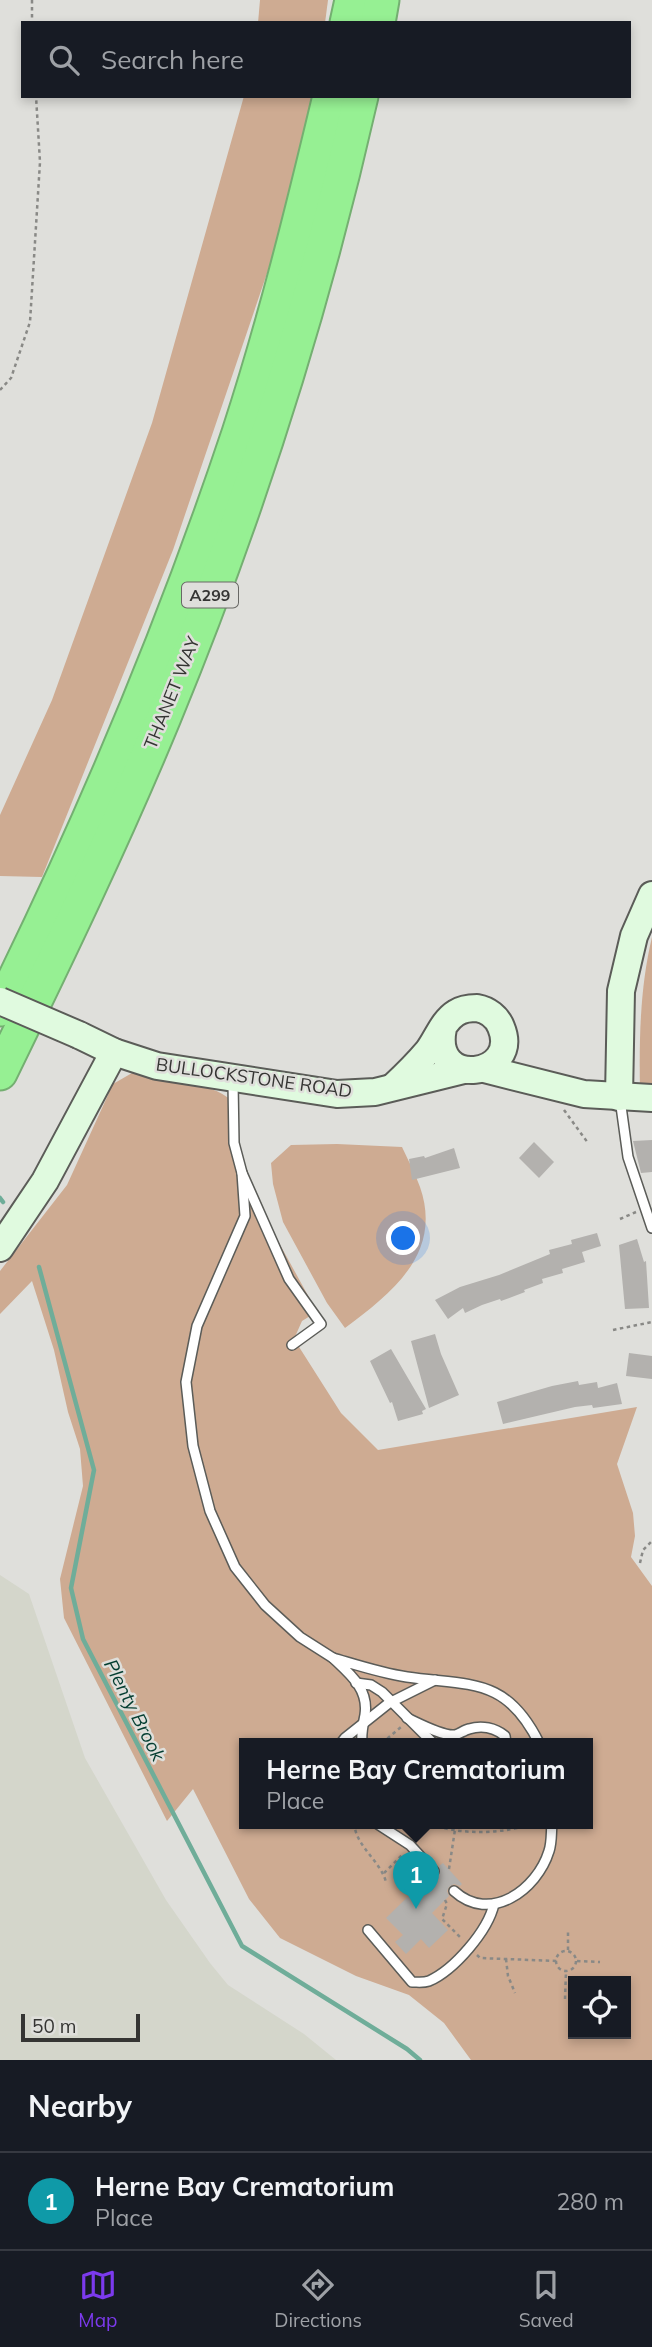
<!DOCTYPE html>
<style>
:root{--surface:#171b24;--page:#242831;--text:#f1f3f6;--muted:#9ea1a6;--line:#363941;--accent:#7c3aed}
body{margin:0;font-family:Mulish,sans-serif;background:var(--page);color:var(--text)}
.controls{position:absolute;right:21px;bottom:21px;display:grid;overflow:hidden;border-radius:0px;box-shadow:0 4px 10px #0003}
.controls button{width:63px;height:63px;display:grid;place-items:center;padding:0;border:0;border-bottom:2px solid var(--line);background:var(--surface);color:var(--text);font:35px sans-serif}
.scale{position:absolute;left:21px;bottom:18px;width:119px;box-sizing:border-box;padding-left:7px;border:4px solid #353533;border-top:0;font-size:19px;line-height:24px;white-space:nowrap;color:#353533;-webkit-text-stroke:5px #dfdfdb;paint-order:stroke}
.you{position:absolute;left:404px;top:1239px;width:24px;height:24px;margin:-18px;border:5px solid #fff;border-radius:50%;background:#1a73e8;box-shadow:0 0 0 10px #1a73e833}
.badge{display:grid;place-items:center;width:46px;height:46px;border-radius:50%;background:var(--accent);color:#fff;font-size:23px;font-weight:700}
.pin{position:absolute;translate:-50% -58px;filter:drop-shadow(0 2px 4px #0008)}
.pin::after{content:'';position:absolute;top:37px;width:24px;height:21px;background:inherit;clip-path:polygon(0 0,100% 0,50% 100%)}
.popup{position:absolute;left:239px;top:1738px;width:354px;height:91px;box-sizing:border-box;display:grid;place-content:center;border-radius:0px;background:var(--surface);filter:drop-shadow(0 2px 5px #0005);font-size:23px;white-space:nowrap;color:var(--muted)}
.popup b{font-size:26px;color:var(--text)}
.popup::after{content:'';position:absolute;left:50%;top:100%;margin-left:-14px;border:14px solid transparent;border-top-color:var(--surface)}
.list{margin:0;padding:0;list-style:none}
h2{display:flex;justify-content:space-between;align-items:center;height:91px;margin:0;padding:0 28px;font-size:30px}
h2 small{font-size:23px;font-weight:400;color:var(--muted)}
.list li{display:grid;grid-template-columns:46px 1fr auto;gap:21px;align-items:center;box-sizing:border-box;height:98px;padding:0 28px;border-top:2px solid var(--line)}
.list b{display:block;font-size:26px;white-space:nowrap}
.list p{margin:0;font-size:23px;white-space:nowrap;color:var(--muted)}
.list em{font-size:23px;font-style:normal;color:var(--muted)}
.icon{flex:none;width:38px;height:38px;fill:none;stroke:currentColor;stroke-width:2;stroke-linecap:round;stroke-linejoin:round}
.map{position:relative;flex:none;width:652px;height:2060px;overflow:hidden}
.search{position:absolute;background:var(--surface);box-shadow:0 4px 10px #0003;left:21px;right:21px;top:21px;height:77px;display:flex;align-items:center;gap:18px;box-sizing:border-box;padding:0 24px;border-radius:0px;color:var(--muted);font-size:26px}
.sheet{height:189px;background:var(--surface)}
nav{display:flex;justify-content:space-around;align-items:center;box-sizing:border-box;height:98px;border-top:2px solid var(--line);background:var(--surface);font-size:19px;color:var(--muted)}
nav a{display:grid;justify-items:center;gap:4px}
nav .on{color:var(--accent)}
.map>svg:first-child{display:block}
.built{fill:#d4d6cb}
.green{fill:#ceab92;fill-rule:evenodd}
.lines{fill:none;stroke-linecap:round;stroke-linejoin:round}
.stream{stroke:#6fad99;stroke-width:4.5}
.building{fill:#b3b1ae}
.lane-casing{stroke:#5b5c58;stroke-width:12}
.secondary-casing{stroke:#5b5c58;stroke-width:30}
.highway-casing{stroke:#74af71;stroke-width:37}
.path{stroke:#898986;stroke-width:2.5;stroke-dasharray:3.5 3.5;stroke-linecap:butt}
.lane{stroke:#fff;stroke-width:9}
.secondary{stroke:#e0fadf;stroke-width:26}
.highway{stroke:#96f093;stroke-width:33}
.secondary-bridge-casing{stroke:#5b5c58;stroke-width:30;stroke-linecap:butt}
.secondary-bridge{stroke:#e0fadf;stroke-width:26}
.labels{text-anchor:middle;stroke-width:5;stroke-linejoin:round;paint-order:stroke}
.shield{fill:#dfdfdb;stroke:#686865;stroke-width:2}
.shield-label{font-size:16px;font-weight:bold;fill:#353533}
.street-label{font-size:18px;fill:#353533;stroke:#dfdfdb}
.water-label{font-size:19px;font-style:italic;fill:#033d30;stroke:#dfdfdb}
</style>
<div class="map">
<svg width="652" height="2060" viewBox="0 0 652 2060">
<rect width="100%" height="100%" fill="#dfdfdb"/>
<path class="built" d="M 0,1575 L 29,1594 L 85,1758 L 166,1900 L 210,1963 L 228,1985 L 304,2034 L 336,2060 L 0,2060 Z"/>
<g class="green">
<path d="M 260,0 L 328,0 L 325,23 L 258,23 Z"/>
<path d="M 244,96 L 312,96 L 297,185 L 173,550 L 42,877 L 0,876 L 0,815 L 52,700 L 152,423 Z"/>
<path d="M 652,937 L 652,1098 L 640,1091 C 639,1039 640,987 652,937 Z"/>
<path d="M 132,1073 C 159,1075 212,1083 231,1100 L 231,1134 L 262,1212 L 311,1301 L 315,1313 L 302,1321 L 294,1339 L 341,1413 L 378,1450 L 637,1407 L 617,1464 L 633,1513 L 635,1536 L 631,1557 L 652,1586 L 652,2060 L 471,2060 L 444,2023 L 409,1995 L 356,1976 L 280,1938 L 249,1899 L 193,1789 L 167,1821 L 64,1618 L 60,1579 L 83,1486 L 80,1449 L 68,1412 L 54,1350 L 32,1281 L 0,1314 L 0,1271 L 67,1185 L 113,1084 ZM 244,1743 L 588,1743 L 588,1823 L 244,1823 ZM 573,1981 L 626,1981 L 626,2034 L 573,2034 Z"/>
<path d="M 337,1144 L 402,1147 C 408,1160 415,1173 420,1187 C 443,1253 392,1293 345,1328 L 327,1303 L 283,1222 L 273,1184 L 271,1163 L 291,1145 Z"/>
</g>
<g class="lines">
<g class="stream">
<path d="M 0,1198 L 3,1202"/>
<path d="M 39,1267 L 94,1470 L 71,1588 L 83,1639 L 242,1946 L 407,2049 L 420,2060"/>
</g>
</g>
<g class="building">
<path d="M 652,1140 L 652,1172 L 641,1173 L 633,1141 Z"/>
<path d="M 534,1142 L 554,1162 L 539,1178 L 519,1158 Z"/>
<path d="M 454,1148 L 460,1168 L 412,1180 L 409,1159 L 424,1156 L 425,1158 Z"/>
<path d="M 597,1233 L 601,1246 L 582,1252 L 585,1262 L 562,1269 L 563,1273 L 542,1279 L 543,1283 L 524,1290 L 525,1292 L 501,1301 L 500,1299 L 482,1305 L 465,1313 L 463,1308 L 448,1319 L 435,1300 L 460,1287 L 499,1275 L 550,1254 L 549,1250 L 572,1244 L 571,1240 Z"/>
<path d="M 637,1239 L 644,1262 L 646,1261 L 649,1308 L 625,1309 L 619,1245 Z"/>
<path d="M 435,1334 L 441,1354 L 459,1395 L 429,1408 L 411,1341 Z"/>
<path d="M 391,1349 L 426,1409 L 422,1411 L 423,1414 L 398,1421 L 392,1402 L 390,1403 L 370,1361 Z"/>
<path d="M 629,1353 L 652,1356 L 652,1379 L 626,1376 Z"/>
<path d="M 578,1381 L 579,1385 L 597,1382 L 598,1388 L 617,1383 L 622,1404 L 593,1408 L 592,1405 L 575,1407 L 503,1424 L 497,1402 L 552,1386 Z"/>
<path d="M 443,1863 L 462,1884 L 460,1886 L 454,1884 L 449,1887 L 447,1891 L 449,1896 L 432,1913 L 448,1930 L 429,1948 L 421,1939 L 406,1954 L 395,1942 L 403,1935 L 386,1918 L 429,1876 L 435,1878 L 439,1876 L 439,1866 Z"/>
</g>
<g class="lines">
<g class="lane-casing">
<g id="lane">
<path d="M 233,1082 L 234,1143 L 242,1173 L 289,1279 L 321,1324 L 292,1345"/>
<path d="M 620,1099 L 628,1157 L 652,1228"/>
<path d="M 242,1173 L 245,1216 L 197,1326 L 186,1382 L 193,1446 L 210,1511 L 235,1567 L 265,1605 L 300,1637 L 333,1658"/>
<path d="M 356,1683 L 371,1685 L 382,1692 L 433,1743"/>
<path d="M 407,1718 C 418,1723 442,1736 454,1735 C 458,1735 464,1730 469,1729 C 482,1725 495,1728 505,1736 L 506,1743"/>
<path d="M 341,1743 L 345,1738 L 389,1703 L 435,1680"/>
<path d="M 362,1743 C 361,1732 363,1725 365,1715 C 369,1689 350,1674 333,1658 C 357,1665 381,1673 407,1677 C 469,1686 506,1676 539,1743"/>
<path d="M 376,1823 L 410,1845 L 434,1871"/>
<path d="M 454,1891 C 490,1924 537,1890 549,1851 C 552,1842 551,1833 552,1823"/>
<path d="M 368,1930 L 412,1982 C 418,1982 423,1983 429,1981 C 454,1970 488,1931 494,1904"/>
</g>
</g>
<g class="secondary-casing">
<g id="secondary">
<path d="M 79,1035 L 114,1052 L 157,1066 L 337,1094 L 375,1092 L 464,1070"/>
<path d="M 484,1069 L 584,1094 L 652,1098"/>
<path d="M 394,1086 C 406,1075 417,1064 428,1051 C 437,1039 443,1021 456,1013 C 462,1009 470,1008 477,1008 C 488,1010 497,1017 501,1027 C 522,1077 430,1091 443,1028"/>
<path d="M 619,1097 L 621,991 L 634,936 L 652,895"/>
<path d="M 0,1248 L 45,1181 L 114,1052"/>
</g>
</g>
<g class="highway-casing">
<g id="highway">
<path d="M 347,23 L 352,0"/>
<path d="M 378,23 L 382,0"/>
<path d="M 0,1009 C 92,823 173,631 239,433 C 275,323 303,209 330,96"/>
<path d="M 0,1073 C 57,956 114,838 164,717 C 247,516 313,308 361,96"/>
</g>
</g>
<g class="path">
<path d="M 32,0 L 32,23"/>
<path d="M 0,390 L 11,378 L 30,322 L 40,162 L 36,96"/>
<path d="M 564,1110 L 588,1143"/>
<path d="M 620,1219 L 636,1212"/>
<path d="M 613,1330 L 652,1322"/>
<path d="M 640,1563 L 643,1550 L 652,1541"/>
<path d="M 382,1743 L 401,1727"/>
<path d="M 354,1823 C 356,1847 380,1860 386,1882"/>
<path d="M 424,1823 C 461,1835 499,1835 536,1823"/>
<path d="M 419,1838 L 431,1825"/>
<path d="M 449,1869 L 456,1823"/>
<path d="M 384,1873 L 402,1855"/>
<path d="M 445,1900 L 447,1904 L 442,1919 L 460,1937"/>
<path d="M 568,1950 L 568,1929"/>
<circle cx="566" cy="1961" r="10"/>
<path d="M 477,1955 L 480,1958 L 557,1961"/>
<path d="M 506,1959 L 508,1976 L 515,1993"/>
<path d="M 577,1961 L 600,1962"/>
<path d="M 565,1999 L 566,1971"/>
</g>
<use href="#lane" class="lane"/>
<use href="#secondary" class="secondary"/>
<use href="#highway" class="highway"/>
<g class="secondary-bridge-casing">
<path id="secondary-bridge" d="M 0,1001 L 79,1035"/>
</g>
<use href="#secondary-bridge" class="secondary-bridge"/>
</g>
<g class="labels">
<rect class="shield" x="182" y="582.5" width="56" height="25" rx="5"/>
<g class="shield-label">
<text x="210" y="601">A299</text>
</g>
<g class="street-label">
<text transform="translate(172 693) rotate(-68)" y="6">THANET WAY</text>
<text transform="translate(254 1078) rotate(8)" y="6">BULLOCKSTONE ROAD</text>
</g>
<g class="water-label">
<text transform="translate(135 1710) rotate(63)" y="7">Plenty Brook</text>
</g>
</g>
</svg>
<div class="controls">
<button><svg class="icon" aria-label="locate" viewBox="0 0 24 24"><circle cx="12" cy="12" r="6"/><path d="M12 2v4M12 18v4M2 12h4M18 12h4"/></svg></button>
</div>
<div class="scale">50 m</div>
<div class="you"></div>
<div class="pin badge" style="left:416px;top:1909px;background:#0f9aa8">1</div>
<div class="popup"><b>Herne Bay Crematorium</b>Place</div>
<div class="search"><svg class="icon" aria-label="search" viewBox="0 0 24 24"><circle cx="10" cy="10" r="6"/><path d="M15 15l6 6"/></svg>Search here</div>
</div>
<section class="sheet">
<h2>Nearby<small></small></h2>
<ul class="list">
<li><span class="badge" style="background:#0f9aa8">1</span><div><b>Herne Bay Crematorium</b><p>Place</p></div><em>280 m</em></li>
</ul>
</section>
<nav>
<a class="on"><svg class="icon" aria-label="map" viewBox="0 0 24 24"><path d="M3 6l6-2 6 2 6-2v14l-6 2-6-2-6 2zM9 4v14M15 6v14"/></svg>Map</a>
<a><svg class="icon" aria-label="directions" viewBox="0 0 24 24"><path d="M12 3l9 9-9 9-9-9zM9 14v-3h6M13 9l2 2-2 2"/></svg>Directions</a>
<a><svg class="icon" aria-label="saved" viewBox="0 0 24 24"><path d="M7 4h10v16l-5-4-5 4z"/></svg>Saved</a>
</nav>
